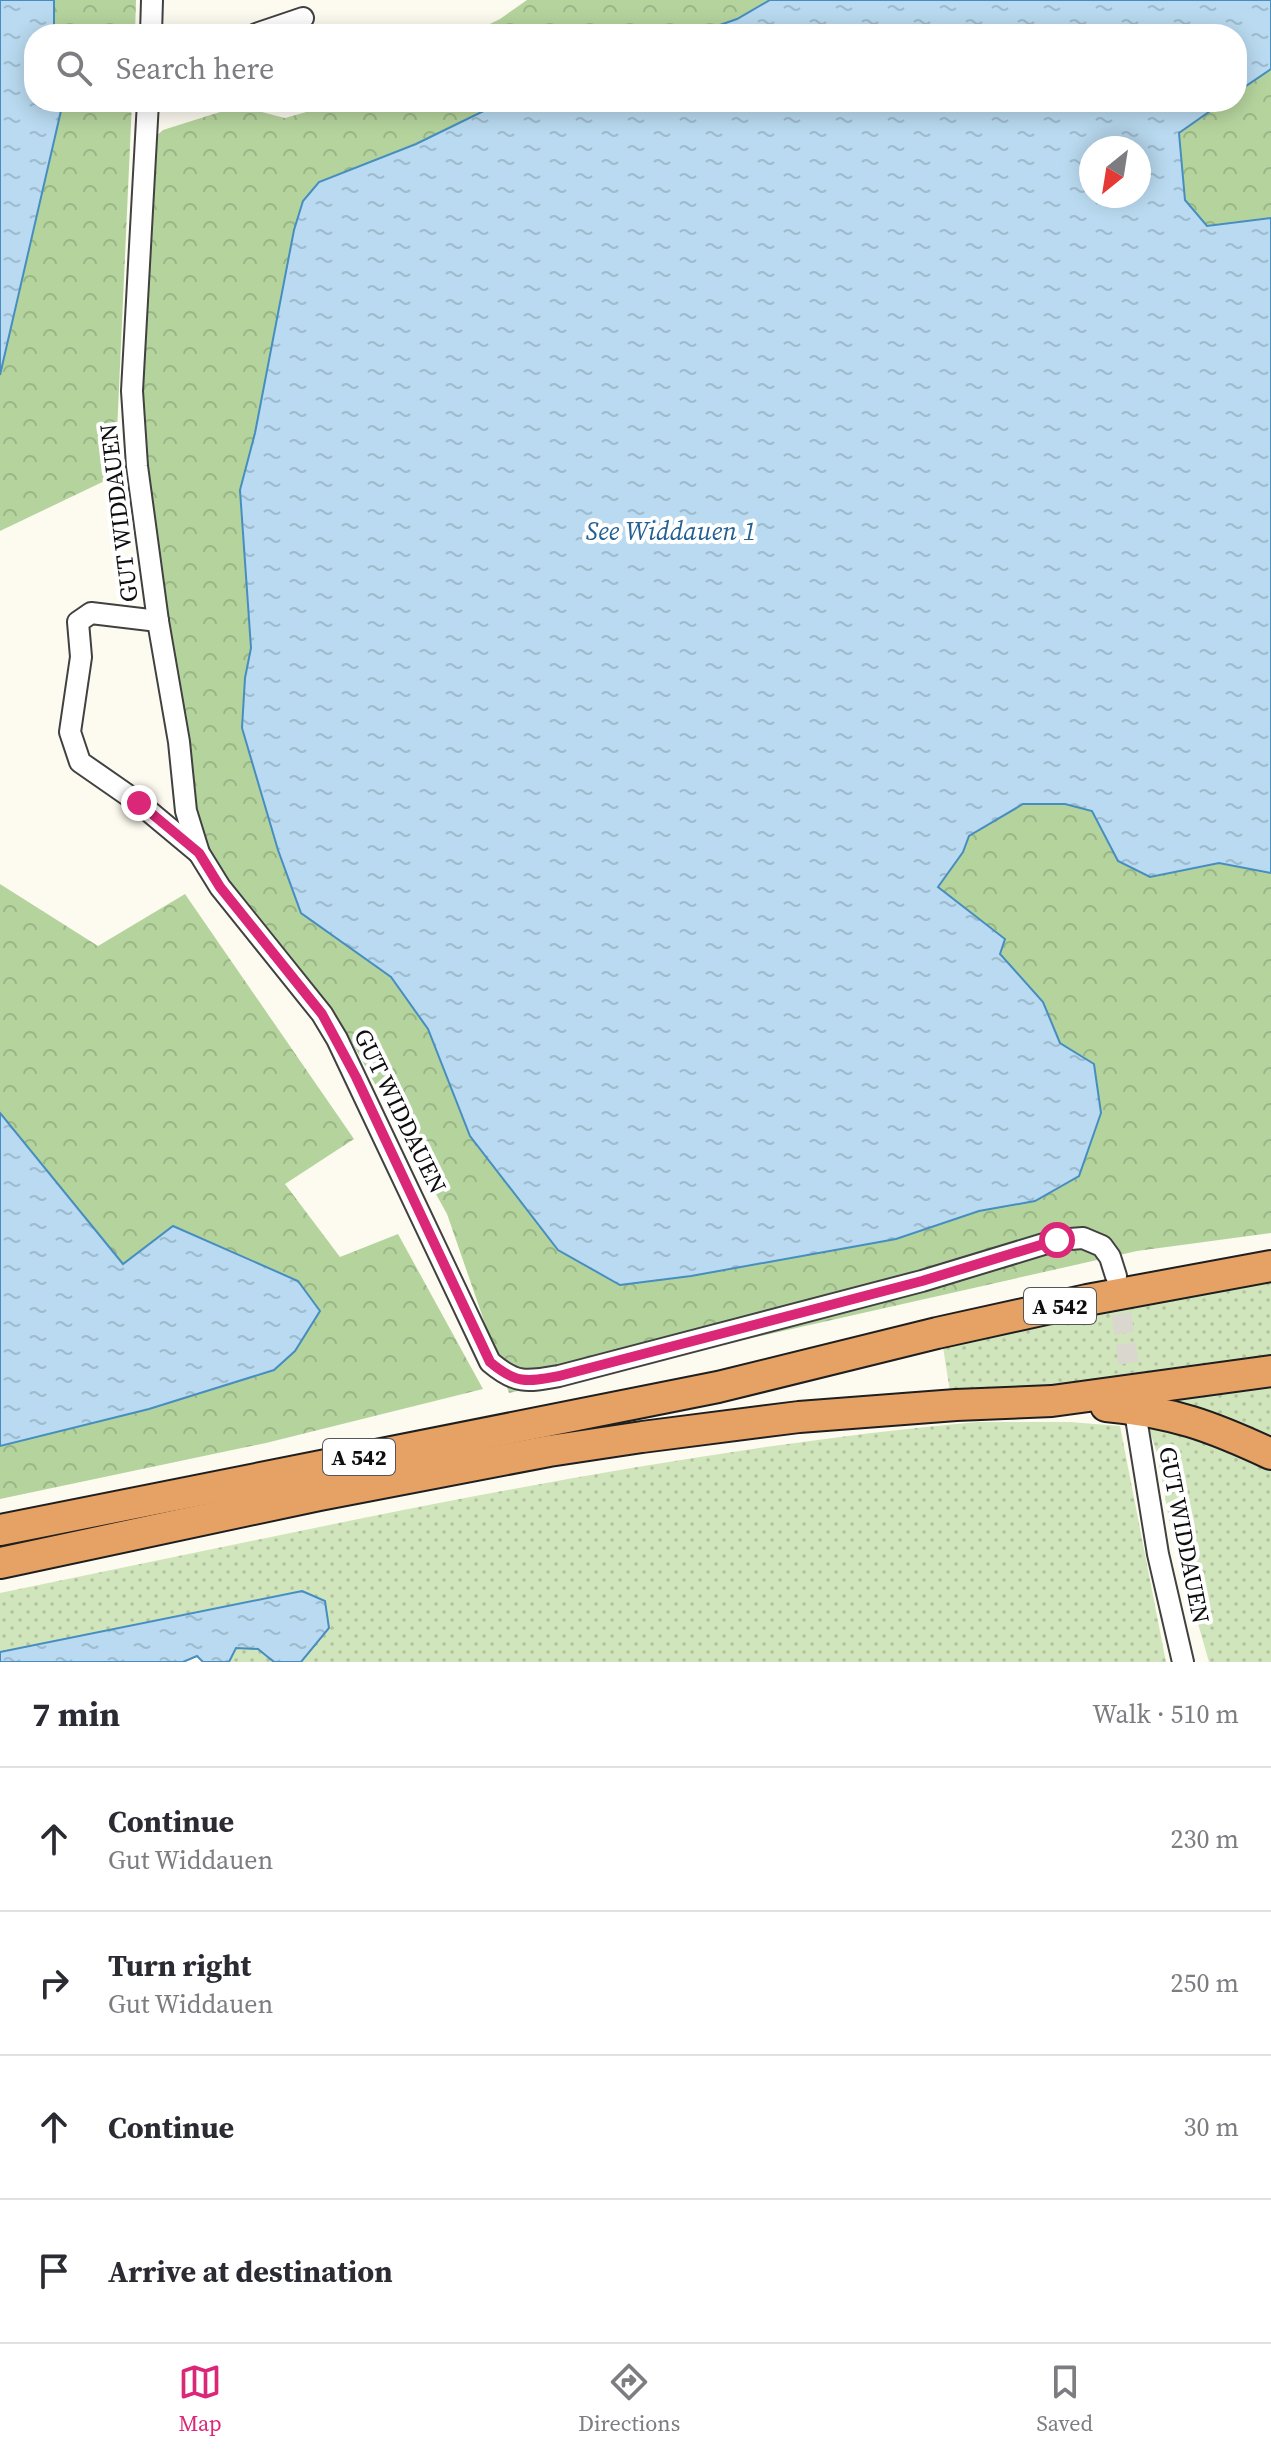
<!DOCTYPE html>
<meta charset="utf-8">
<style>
:root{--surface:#fff;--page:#f2f2f3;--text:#2b2b33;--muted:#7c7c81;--line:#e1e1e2;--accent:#db2777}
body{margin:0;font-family:"Source Serif 4",serif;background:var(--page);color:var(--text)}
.compass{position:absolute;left:1079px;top:136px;width:72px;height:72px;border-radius:50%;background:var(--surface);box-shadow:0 4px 20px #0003;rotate:210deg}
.stop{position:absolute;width:24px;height:24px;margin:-18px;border:6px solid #db2777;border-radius:50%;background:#fff}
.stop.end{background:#db2777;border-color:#fff;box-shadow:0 2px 8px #0008}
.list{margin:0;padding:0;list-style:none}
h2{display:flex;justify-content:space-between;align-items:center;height:104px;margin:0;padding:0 32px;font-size:34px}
h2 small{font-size:26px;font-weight:400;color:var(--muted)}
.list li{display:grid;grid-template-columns:52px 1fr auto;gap:24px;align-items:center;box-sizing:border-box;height:144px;padding:0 32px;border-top:2px solid var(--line)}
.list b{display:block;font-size:30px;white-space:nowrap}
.list p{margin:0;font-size:26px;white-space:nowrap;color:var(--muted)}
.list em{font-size:26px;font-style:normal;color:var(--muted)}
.icon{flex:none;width:44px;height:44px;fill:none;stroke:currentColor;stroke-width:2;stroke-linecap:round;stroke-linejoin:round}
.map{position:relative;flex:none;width:1271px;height:1662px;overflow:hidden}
.search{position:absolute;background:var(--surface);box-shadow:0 4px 20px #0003;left:24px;right:24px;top:24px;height:88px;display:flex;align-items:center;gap:20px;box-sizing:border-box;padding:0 28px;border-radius:32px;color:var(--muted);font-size:30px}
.sheet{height:680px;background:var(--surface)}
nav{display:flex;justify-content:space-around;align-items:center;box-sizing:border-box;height:112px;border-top:2px solid var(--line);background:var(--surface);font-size:22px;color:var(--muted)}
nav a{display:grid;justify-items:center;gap:4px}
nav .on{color:var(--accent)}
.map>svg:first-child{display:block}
.grass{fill:url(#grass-dots)}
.forest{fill:url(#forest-crowns)}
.water{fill:url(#water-ripples);stroke:#478ec0;stroke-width:2;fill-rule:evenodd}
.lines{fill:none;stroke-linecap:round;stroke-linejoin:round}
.minor-tunnel{stroke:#d9d7ce;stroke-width:20;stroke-dasharray:20 10;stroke-linecap:butt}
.minor-casing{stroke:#414141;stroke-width:24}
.highway-casing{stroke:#1f1f1f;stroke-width:34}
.minor{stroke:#fff;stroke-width:20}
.highway{stroke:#e6a265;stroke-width:30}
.route{stroke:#db2777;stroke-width:10}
.labels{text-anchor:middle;stroke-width:8;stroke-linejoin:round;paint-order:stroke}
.shield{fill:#fff;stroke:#565656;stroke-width:2}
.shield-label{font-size:22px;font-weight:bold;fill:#0e0e0e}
.street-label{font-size:24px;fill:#0e0e0e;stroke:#fff}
.water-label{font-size:26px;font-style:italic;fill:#236093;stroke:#fff}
</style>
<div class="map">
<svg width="1271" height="1662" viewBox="0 0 1271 1662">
<defs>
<pattern id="grass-dots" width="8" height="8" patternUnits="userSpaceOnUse" patternTransform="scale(2)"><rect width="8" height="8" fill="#d1e5bc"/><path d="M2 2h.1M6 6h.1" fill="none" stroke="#b2c3a0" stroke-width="1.8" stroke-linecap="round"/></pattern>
<pattern id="forest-crowns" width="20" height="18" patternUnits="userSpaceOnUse" patternTransform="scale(2)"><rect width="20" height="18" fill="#b5d49d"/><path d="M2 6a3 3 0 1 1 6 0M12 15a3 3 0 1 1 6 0" fill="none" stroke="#9ab586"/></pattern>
<pattern id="water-ripples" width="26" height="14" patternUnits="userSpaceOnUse" patternTransform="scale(2)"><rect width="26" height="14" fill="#b9daf0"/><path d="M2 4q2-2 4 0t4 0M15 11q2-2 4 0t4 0" fill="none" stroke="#9ebacd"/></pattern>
</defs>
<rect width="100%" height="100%" fill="#fdfbf0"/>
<g class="grass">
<path d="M 1271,1283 L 1271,1363 L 951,1398 L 942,1341 L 1222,1288 Z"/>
<path d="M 1271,1379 L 1271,1446 L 1145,1402 Z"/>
<path d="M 1145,1417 L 1271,1462 L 1271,1662 L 1209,1662 L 1171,1530 L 1157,1453 Z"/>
<path d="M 977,1422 L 1070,1422 L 1120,1426 L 1166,1662 L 301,1662 L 329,1627 L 0,1652 L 0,1593 C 324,1527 648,1452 977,1422 Z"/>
<path d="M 236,1648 L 258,1649 L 274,1662 L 229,1662 Z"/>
</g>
<g class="forest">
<path d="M 54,0 L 136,0 L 135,34 L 54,34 Z"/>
<path d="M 527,0 L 770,0 L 737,19 L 694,34 L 469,34 L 500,19 Z"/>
<path d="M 1271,69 L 1271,218 L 1207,226 L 1185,200 L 1179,132 L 1223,102 L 1237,102 L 1237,92 Z"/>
<path d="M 63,102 L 132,102 L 115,476 L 0,531 L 0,375 Z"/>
<path d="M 342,102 L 502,102 L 303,201 L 294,230 L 255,434 L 240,490 L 251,648 L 245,678 L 242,728 L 278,850 L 301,913 L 391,977 L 428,1029 L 470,1136 L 896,1239 L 979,1211 L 1035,1201 L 1094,1064 L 1060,1043 L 1043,1002 L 1000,954 L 1004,938 L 938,887 L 963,852 L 969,836 L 1023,804 L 1065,804 L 1092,811 L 1150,877 L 1219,863 L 1271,873 L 1271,1233 L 1137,1251 L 509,1393 L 447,1214 L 349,1037 L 223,882 L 204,852 L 180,713 L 141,409 L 155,137 L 163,130 L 239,106 L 285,118 Z"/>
<path d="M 0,884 L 98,946 L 185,894 L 354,1139 L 285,1184 L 340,1257 L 398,1234 L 483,1389 L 266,1443 L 0,1499 L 0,1446 L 149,1409 L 274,1370 L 123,1265 L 0,1113 Z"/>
</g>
<g class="water">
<path d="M 0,0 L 54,0 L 54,34 L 34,34 L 34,102 L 63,102 L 0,375 Z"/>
<path d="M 770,0 L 1271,0 L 1271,69 L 1237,92 L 1237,34 L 694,34 L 737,19 Z"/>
<path d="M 502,102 L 1223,102 L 1179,133 L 1185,200 L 1207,226 L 1271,218 L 1271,873 L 1219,863 L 1150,877 L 1118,861 L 1092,811 L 1065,804 L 1023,804 L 969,836 L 963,852 L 938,887 L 1005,939 L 1000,954 L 1043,1002 L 1060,1043 L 1094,1064 L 1101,1113 L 1079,1176 L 1035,1201 L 979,1211 L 896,1239 L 691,1276 L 620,1285 L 558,1250 L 470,1136 L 428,1029 L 391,977 L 301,913 L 278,850 L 242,728 L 245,678 L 251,648 L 240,490 L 255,433 L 294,230 L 303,201 L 319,182 L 416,144 ZM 1139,148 L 1139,196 L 1091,196 L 1091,148 Z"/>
<path d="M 0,1113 L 123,1264 L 173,1226 L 298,1281 L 320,1311 L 295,1351 L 274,1370 L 149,1409 L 0,1446 Z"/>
<path d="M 302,1591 L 325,1601 L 329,1628 L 301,1662 L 274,1662 L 258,1649 L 236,1648 L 229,1662 L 203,1662 L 197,1656 L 183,1662 L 0,1662 L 0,1652 Z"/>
</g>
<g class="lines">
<path class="minor-tunnel" d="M 1117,1284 L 1134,1402"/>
<g class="minor-casing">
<g id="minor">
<path d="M 151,34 L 152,0"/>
<path d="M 256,34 L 303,18"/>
<path d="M 148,102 L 132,391 L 137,466 L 158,621 L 179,742 L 186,811 L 199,853 L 220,887 L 322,1014 L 337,1039 L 490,1362 C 516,1384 526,1382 559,1376 L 922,1281 L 1057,1240 L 1083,1238 L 1102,1246 L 1110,1257 L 1116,1276"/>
<path d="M 158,621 L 91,613 L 78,622 L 81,657 L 70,732 L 80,762 L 139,803 L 199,853"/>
<path d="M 1136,1418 L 1158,1554 L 1183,1662"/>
</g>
</g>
<g class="highway-casing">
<g id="highway">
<path d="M 1106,1406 C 1173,1412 1211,1426 1271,1454"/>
<path d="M 0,1530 L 718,1387 L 937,1333 L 1087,1300 L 1271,1266"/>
<path d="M 0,1563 L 319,1495 L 549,1451 L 642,1437 L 799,1417 L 956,1405 L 1052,1401 L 1271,1371"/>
</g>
</g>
<use href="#minor" class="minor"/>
<use href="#highway" class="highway"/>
</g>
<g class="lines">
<path class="route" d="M 139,803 L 199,853 L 220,887 L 322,1014 L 356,1077 L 490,1362 C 516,1384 526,1382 559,1376 L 922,1281 L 1057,1240"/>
</g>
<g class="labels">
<g class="shield">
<rect x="1024" y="1288" width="72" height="36" rx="6"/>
<rect x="323" y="1439" width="72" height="36" rx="6"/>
</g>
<g class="shield-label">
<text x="1060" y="1314">A 542</text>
<text x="359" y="1465">A 542</text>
</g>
<g class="street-label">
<text transform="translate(119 513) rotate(-97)" y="8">GUT WIDDAUEN</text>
<text transform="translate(400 1111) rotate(64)" y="8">GUT WIDDAUEN</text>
<text transform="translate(1184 1535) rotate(79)" y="8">GUT WIDDAUEN</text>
</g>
<g class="water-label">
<text x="671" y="540">See Widdauen 1</text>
</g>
</g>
</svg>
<svg class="compass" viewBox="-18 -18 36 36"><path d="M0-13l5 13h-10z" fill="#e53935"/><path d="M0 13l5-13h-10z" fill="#7c7c81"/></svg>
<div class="stop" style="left:1057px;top:1240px"></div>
<div class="stop end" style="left:139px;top:803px"></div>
<div class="search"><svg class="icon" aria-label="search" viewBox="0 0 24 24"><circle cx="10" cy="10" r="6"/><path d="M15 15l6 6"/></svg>Search here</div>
</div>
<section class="sheet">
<h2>7 min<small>Walk · 510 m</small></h2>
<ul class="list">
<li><svg class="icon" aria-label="ahead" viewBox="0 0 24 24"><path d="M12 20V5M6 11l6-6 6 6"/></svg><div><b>Continue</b><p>Gut Widdauen</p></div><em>230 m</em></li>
<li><svg class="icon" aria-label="right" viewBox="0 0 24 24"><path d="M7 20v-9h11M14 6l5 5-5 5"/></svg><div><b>Turn right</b><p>Gut Widdauen</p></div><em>250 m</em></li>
<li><svg class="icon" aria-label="ahead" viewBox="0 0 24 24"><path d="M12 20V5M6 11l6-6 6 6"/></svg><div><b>Continue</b></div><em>30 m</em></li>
<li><svg class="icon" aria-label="arrive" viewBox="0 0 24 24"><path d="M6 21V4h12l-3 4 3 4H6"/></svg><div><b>Arrive at destination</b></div></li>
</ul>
</section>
<nav>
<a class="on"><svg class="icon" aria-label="map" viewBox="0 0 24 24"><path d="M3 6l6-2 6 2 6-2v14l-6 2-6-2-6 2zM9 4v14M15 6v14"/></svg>Map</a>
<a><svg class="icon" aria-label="directions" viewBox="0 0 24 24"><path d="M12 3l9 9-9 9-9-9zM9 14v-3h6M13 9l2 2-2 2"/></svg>Directions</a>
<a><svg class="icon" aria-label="saved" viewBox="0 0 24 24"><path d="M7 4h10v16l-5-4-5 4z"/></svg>Saved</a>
</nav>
